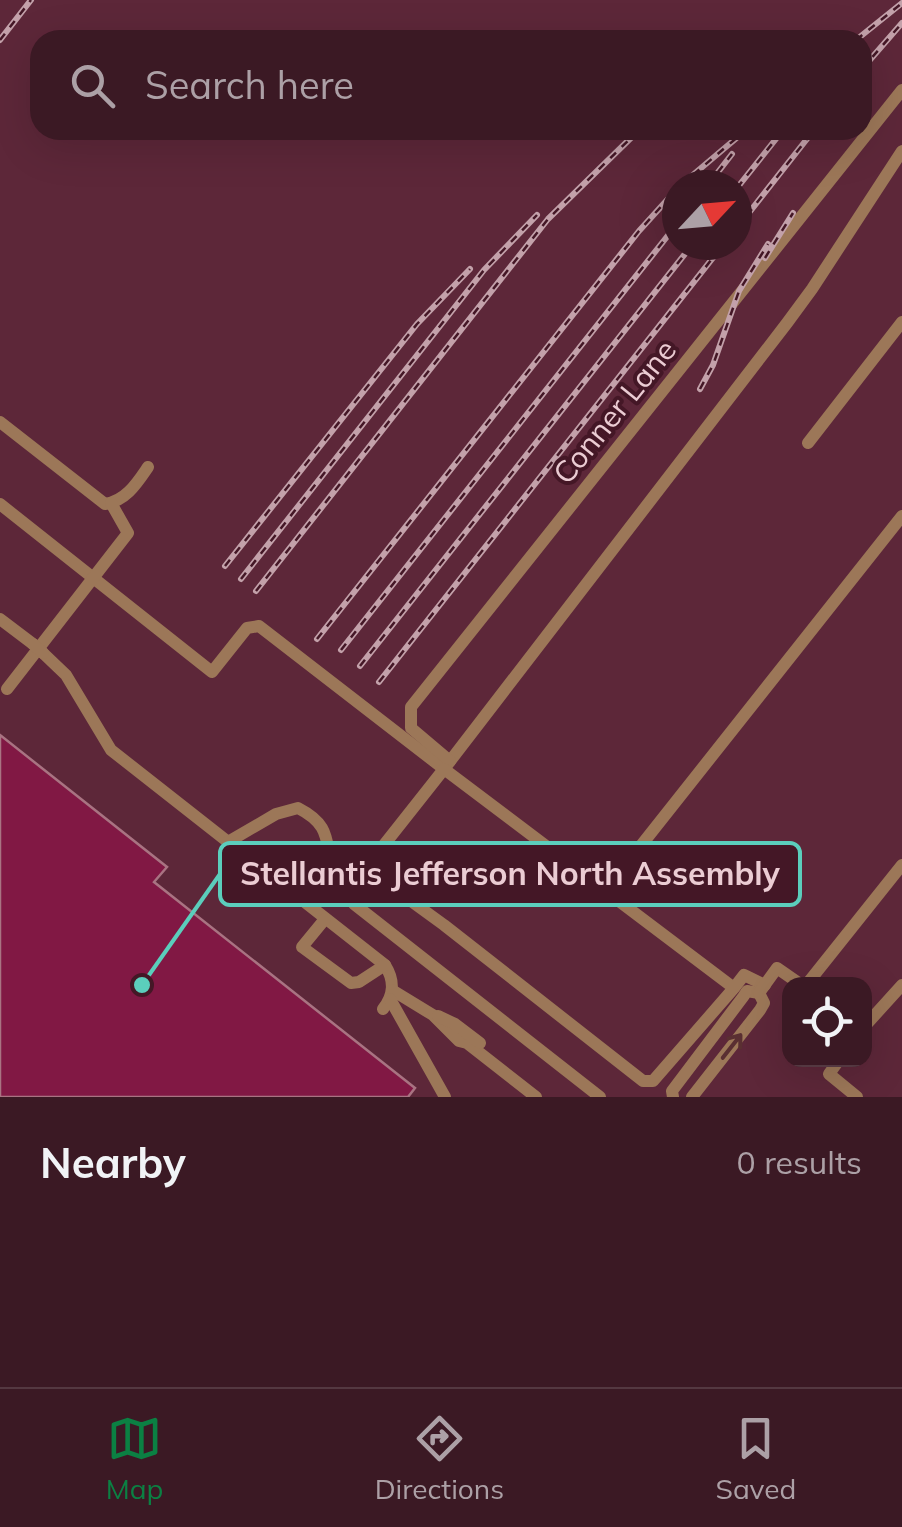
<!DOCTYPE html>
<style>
:root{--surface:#3b1924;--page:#42222c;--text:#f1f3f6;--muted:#aca0a6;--line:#543841;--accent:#0b8043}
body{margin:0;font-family:Mulish,sans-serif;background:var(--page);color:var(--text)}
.controls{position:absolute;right:30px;bottom:30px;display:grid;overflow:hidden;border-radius:20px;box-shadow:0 10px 40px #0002}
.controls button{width:90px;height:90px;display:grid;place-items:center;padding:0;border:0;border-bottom:2px solid var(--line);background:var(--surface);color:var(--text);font:50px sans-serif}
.compass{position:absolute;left:662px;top:170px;width:90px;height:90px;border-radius:50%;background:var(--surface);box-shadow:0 10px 40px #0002;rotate:64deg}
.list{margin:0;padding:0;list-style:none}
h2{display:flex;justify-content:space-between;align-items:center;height:130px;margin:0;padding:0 40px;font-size:42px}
h2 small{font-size:32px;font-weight:400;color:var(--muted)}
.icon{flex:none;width:55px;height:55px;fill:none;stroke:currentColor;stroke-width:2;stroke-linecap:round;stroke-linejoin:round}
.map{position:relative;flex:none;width:902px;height:1097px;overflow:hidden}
.search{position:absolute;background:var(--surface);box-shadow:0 10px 40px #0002;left:30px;right:30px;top:30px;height:110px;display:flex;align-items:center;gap:25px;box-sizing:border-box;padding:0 35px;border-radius:30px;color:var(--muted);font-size:38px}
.sheet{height:290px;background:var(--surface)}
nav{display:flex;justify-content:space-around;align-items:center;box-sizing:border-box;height:140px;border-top:2px solid var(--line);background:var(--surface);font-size:28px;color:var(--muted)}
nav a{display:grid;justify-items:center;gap:5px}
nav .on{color:var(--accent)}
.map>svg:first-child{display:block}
.built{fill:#5d2739;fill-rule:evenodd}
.building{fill:#811844;stroke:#a97382;stroke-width:2.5}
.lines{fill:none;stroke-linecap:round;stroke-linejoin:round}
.minor{stroke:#9c7758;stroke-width:12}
.rail-casing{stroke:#c3a1aa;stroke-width:6}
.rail{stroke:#441726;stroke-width:2.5;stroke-dasharray:8;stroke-linecap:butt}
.minor-bridge{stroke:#9c7758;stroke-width:12}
.oneway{stroke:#5a2f32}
.labels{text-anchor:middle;stroke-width:8;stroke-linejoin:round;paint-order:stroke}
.street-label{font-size:30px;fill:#ebccd3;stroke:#441726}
.leader{fill:none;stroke:#5bcebc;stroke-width:4}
.callout-dot{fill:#5bcebc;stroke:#441726;stroke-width:4}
.callout{fill:#441726;stroke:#5bcebc;stroke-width:4}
.callout-label{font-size:32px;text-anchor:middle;font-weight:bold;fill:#ebccd3}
</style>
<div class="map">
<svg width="902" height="1097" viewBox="0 0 902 1097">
<rect width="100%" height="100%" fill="#4f2130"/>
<path class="built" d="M 0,0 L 902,0 L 902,1097 L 0,1097 ZM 40,40 L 862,40 L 862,130 L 40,130 ZM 677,185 L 737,185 L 737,245 L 677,245 ZM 790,984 L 864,984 L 864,1060 L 790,1060 Z"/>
<path class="building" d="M 0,735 L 167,867 L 154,882 L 415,1088 L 408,1097 L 0,1097 Z"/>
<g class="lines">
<g class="minor">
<path d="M 0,422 L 105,504 C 126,501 137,483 148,467"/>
<path d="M 808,443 L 902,322"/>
<path d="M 0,504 L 212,672 L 247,628 L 259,626 L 444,769 L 787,323 L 812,289 L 902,151"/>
<path d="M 0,619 L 33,644"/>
<path d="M 43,653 L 66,675 L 111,750 L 385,965 C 395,981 394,995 383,1009"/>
<path d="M 7,689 L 128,533 L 111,503"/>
<path d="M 450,761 L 411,728 L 411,707 L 902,90"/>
<path d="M 228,842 L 276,814 L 298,808 C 335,827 323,844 335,876 C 339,886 348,895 354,904 L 600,1097"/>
<path d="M 605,891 L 902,516"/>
<path d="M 325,919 L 302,947 L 351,983 L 359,982 L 385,965"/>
<path d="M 807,984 L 902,865"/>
<path d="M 734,988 L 444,769 L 376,855 L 374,868 L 378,877 L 444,925 L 643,1081 L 653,1081 L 734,988 L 744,975 L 765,985"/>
<path d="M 392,990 L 433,1015 L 459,1041 L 467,1043 L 536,1097"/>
<path d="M 390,999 L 445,1097"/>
<path d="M 438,1016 L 455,1024 L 480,1043"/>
<path d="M 864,1027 L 902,985"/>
<path d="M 839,1060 L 829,1074 L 857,1097"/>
<path d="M 673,1097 L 672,1091 L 743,997 L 747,991 L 759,993"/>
<path d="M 692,1097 L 760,1010 L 764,1003 L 759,993 L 777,968 L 800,984"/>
</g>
<g class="rail-casing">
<g id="rail">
<path d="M 0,40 L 31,0"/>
<path d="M 856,40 L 902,3"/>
<path d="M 862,69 L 902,23"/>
<path d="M 681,185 L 746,130"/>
<path d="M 708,185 L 732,154"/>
<path d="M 737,188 L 783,130"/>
<path d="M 737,228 L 814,130"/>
<path d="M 765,258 L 793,213"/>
<path d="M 700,389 L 713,365 L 739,291 L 768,244"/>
<path d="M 225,566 L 417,324 L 470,269"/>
<path d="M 241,579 L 484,270 L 537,215"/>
<path d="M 256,591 L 548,219 L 638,131"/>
<path d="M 317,639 L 639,231 L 677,189"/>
<path d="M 341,650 L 677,224"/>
<path d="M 360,666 L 692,245"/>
<path d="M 379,682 L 723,245"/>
</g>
</g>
<use href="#rail" class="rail"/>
<path class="minor-bridge" d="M 33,644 L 43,653"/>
</g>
<defs><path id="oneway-shaft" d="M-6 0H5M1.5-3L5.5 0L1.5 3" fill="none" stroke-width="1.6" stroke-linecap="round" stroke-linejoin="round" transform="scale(2.5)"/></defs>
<use class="oneway" href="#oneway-shaft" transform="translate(732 1046) rotate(-52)"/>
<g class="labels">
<g class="street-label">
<text transform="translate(615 412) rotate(-51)" y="10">Conner Lane</text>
</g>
</g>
<path class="leader" d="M142 985L220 874"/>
<circle class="callout-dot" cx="142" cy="985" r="10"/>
<rect class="callout" x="220" y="843" width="580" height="62" rx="10"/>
<g class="callout-label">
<text x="510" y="885">Stellantis Jefferson North Assembly</text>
</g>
</svg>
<div class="controls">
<button><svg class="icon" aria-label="locate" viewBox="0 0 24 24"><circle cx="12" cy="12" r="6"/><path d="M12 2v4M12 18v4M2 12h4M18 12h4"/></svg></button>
</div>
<svg class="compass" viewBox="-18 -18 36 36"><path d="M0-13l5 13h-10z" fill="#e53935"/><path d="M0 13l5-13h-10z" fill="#aca0a6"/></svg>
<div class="search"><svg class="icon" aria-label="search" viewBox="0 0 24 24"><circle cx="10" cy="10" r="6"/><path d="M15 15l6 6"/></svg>Search here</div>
</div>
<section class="sheet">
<h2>Nearby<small>0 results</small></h2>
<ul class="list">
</ul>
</section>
<nav>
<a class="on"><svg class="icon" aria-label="map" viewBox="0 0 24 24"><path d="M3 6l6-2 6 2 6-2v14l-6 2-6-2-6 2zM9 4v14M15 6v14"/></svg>Map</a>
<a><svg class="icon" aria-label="directions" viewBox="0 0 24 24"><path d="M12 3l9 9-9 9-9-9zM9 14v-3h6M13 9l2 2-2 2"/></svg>Directions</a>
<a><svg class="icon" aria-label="saved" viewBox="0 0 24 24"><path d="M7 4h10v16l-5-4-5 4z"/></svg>Saved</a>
</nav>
